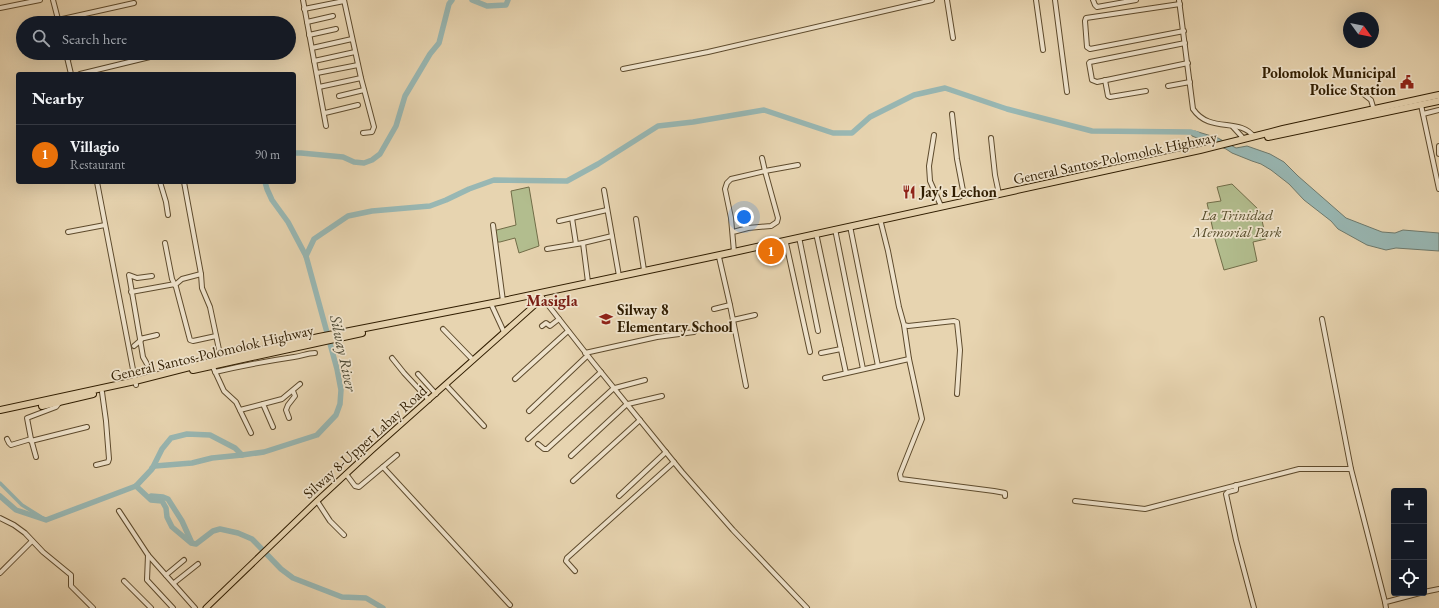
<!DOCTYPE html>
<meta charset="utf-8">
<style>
:root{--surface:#171b24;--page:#20242c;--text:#f1f3f6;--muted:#9ea1a6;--line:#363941;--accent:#db2777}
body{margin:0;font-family:"EB Garamond",serif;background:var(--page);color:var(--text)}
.controls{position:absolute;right:12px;bottom:12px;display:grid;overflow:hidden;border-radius:4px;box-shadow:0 4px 16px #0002}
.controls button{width:36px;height:36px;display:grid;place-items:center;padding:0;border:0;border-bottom:1px solid var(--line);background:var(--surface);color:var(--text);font:20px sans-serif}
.compass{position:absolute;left:1343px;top:12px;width:36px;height:36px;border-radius:50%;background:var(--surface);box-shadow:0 4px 16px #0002;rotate:123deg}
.you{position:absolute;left:744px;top:217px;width:14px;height:14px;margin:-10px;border:3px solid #fff;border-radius:50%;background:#1a73e8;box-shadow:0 0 0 6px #1a73e833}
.badge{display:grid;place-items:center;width:26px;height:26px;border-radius:50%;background:var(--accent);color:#fff;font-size:13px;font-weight:700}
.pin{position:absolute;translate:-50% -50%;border:2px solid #fff;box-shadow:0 1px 4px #0006}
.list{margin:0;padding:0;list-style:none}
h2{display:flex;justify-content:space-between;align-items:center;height:52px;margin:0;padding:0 16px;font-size:17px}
h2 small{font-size:13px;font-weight:400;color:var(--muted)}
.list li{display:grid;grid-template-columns:26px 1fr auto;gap:12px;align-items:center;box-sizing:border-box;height:60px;padding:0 16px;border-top:1px solid var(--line)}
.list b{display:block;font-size:15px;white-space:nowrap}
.list p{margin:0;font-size:13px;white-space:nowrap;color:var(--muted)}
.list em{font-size:13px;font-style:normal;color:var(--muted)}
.icon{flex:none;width:22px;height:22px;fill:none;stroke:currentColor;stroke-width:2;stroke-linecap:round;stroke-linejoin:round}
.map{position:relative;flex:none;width:1439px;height:608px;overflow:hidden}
.search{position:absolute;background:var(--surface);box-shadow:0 4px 16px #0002;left:16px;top:16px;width:280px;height:44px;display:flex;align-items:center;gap:10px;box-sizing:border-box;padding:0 14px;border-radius:22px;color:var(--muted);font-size:15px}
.panel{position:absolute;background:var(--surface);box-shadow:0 4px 16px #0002;left:16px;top:72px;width:280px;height:112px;border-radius:4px}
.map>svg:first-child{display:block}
.green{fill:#b2bd8e;stroke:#716d48}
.water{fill:#98b7b3;stroke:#6e796c}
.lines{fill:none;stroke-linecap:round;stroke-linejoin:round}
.canal{stroke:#98b7b3;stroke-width:3.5}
.river{stroke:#98b7b3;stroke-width:5.5}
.minor-casing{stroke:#5e4b2d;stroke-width:6}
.major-casing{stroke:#301d01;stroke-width:7}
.highway-casing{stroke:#301d01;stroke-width:8}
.minor{stroke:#efe3cc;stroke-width:4}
.major{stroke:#e7d4b0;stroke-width:5}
.highway{stroke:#e7d4b0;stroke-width:6}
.labels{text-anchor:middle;stroke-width:3.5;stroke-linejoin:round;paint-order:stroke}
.poi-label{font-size:15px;font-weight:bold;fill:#301d01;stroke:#efe3cc;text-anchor:start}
.street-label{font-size:15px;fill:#301d01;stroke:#efe3cc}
.park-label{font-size:15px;font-style:italic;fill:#574d2b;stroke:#efe3cc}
.neighbourhood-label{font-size:16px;font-weight:bold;fill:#7a1f14;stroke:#efe3cc}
.water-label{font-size:16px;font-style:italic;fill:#4f4b36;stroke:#efe3cc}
</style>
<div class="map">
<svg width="1439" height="608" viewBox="0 0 1439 608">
<rect width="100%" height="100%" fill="#e7d4b0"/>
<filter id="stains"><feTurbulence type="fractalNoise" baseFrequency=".005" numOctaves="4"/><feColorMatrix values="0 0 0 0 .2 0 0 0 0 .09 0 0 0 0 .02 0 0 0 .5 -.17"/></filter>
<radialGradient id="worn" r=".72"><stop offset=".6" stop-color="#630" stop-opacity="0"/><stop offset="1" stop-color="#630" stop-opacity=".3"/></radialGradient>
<g class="green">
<path d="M 1232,184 L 1260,211 L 1266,239 L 1253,242 L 1257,261 L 1224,270 L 1215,239 L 1207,203 L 1221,201 L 1217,187 Z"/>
<path d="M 529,187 L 539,246 L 519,253 L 515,238 L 500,242 L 495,242 L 493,231 L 516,225 L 511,191 Z"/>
</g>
<path class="water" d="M 1195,131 L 1218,138 L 1236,148 L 1247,146 L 1270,154 L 1284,162 L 1298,176 L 1346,218 L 1382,232 L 1395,233 L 1403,230 L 1439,233 L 1439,251 L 1396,248 L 1386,250 L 1367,245 L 1338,229 L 1331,221 L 1304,200 L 1289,184 L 1271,170 L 1261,164 L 1252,161 L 1232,153 L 1226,149 L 1192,136 L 1191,132 Z"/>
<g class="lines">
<path class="canal" d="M 0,483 L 22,505 L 46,520"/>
<g class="river">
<path d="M 472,0 L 487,6 L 506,5 L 508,0"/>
<path d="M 294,153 L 301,153 L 343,157 L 354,162 L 364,163 L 372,160 L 380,154 L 396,126 L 405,96 L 430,54 L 439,43 L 449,4 L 452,0"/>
<path d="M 306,256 L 314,239 L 348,216 L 372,211 L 430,206 L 446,200 L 469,189 L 494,180 L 567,181 L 598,164 L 658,126 L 693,122 L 764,110 L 833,133 L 852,133 L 870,117 L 914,95 L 945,88 L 1007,109 L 1092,131 L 1191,132 L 1197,134"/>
<path d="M 152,468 L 155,466 L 192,463 L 212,458 L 242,455"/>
<path d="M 136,486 L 151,500 L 162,501 L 166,508 L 167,517 L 172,527 L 191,543 L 196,544 L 213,531 L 220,529 L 238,533 L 252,539 L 281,569 L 293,578 L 342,597 L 366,598 L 383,608"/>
<path d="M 0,496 L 16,510 L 46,520 L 136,486 L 152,469 L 162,449 L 171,438 L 187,434 L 210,435 L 235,448 L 242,455 L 264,452 L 317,435 L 336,415 L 340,404 L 341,390 L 337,369 L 306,256 L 288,222 L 272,200 L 267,189 L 265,182"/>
<path d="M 151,496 L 163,497 L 168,499 L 182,521 L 191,541"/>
</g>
<g class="minor-casing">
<g id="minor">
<path d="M 53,0 L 59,23"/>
<path d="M 303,0 L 326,126"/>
<path d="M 344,0 L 361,78 L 374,127 L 372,132 L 363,133"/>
<path d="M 947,0 L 953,38"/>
<path d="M 1036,0 L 1043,50"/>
<path d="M 1055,0 L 1067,92"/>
<path d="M 1093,0 L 1095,5 L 1097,7 L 1136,0"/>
<path d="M 1179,0 L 1193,109 C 1210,134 1240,117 1254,137"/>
<path d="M 1180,4 L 1086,18 L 1085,21 L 1087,47 L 1090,49 L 1184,31"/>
<path d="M 0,8 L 40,0"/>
<path d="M 304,9 L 344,1"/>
<path d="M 58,20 L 134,3"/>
<path d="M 307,22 L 333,16"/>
<path d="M 309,35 L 336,29"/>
<path d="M 1185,43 L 1090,62 L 1089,63 L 1092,80 L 1097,82 L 1188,63"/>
<path d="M 312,48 L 352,39"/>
<path d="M 66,53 L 71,74"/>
<path d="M 67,58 L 90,53"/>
<path d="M 314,61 L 355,52"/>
<path d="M 623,69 L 708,52 L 932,0"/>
<path d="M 317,73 L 358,65"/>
<path d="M 80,74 L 158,55"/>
<path d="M 1105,80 L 1108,96 L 1110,97 L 1146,91"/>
<path d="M 1168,86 L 1190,82"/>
<path d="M 319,87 L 361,78"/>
<path d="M 1362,93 L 1371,100 L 1374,110"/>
<path d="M 339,96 L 364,90"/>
<path d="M 1421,105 L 1439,189"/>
<path d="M 325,113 L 358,105"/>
<path d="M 952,114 L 957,159 L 965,201"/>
<path d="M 1423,114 L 1439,110"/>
<path d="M 1233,127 L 1244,139"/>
<path d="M 934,135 L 929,166 L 930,181 L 941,206"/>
<path d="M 991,138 L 995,175 L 999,194"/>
<path d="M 1439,146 L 1439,154"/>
<path d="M 762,158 L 765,171 L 798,165"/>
<path d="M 97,182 L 136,385"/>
<path d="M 160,182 L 166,202 L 168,215"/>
<path d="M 184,182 L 201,274 L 202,288 L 210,307 L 221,359"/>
<path d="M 604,190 L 619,276"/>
<path d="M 572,218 L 576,244"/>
<path d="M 636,219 L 644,270"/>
<path d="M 880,219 L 888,251 L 899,307 L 904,325 L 908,326 L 954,321 L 957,322 L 960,350 L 957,394"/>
<path d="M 559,221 L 607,210"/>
<path d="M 493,225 L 503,301"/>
<path d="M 850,226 L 878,366"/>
<path d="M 835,229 L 863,369"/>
<path d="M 68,232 L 105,225"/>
<path d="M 733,232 L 748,228 L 771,226 L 777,222 L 778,218 L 765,171 L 731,179 L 727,183 L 725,189 L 731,218 L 734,252"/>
<path d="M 816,233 L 846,373"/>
<path d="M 799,237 L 818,331"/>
<path d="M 165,243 L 172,279 L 176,287 L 190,340 L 193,341 L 216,336"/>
<path d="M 583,243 L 588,282"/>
<path d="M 786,243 L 810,352"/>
<path d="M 547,249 L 583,243 L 612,236"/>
<path d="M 719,257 L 730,305"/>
<path d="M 152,276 L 137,278 L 129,275 L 140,339 L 157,335"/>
<path d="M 175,285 L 182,279 L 201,274"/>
<path d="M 131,292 L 175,284"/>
<path d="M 541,296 L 592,361 L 682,472 L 733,530 L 807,608"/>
<path d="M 492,306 L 504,332"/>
<path d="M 714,309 L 730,305 L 733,320 L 755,315"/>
<path d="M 1322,319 L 1351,469 L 1385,602"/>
<path d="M 733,320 L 746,386"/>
<path d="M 904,325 L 909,359 L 922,419 L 900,474 L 901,479 L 994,491 L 1005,493 L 1005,496"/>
<path d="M 542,326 L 546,323 L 550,326 L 559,319"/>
<path d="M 443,329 L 473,360"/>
<path d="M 140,339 L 143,357 L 147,364"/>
<path d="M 134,346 L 141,340"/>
<path d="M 585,353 L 657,337 L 694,332"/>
<path d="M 821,353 L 841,349"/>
<path d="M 392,358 L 404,373 L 429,400"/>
<path d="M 212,365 L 224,391 L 236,402 L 251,433"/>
<path d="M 215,372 C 241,366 267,361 294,357 C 302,356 307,353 315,353"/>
<path d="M 418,374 L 436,394"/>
<path d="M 825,378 L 909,359"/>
<path d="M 515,379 L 568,331"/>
<path d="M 446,385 L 484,426"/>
<path d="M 615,388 L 645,380"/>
<path d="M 263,404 L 273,427"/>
<path d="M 628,404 L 662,396"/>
<path d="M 240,410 L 282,399 L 300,384"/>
<path d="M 529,411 L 587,356"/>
<path d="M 289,418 L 286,410 L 288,405 L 295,396 L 293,391"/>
<path d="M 7,439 L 9,443 L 11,445 L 31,439"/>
<path d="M 528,439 L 601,372"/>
<path d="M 31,441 L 87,427"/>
<path d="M 538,444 L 544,449 L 547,449 L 614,388"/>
<path d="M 571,456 L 627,404"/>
<path d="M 36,457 L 31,439 L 27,418 L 56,407 L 60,402"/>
<path d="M 96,465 L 108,462 L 109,459 L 106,421 L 102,392"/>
<path d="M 383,467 L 510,605"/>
<path d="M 346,474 L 355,486 L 359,487 L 397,455"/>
<path d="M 573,481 L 640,420"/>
<path d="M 1236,485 L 1236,490 L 1228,492 L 1226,494 L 1236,540 L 1254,608"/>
<path d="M 619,496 L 666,452"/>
<path d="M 317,501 L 330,521 L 344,535"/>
<path d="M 1075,501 L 1145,509 L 1299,469 L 1351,469"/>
<path d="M 119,511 L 148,555 L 195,608"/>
<path d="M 0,518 L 14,525 L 25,533 L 43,552 L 71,575 L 71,586 L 93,608"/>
<path d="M 148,555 L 147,580 L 173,608"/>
<path d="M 575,571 L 566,561 L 567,558 L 674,462"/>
<path d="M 0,573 L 32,541"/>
<path d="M 166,575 L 184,560"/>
<path d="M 124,581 L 151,608"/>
<path d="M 174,583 L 198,564"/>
<path d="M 1424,592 L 1439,589"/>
<path d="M 1386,608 L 1385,602 L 1386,602 L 1420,593"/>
</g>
</g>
<g class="major-casing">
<path id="major" d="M 206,608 L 317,501 L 372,450 L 537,303 L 541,298 L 541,293"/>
</g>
<g class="highway-casing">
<g id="highway">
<path d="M 1268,137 L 1439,101"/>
<path d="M 193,370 L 362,333"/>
<path d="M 42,406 L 93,394"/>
<path d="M 0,410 L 135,381 L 221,359 L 319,337 L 503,301 L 734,252 L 1200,150 L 1283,129 L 1439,95"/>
</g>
</g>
<use href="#minor" class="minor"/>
<use href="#major" class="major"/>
<use href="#highway" class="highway"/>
</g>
<defs>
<g id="civic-bare" transform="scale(1.08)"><path d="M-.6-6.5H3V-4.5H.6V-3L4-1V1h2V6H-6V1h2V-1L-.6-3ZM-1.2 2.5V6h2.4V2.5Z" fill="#8f2418" stroke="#efe3cc" stroke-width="2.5" paint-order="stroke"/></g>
<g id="restaurant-bare" transform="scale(1.08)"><path d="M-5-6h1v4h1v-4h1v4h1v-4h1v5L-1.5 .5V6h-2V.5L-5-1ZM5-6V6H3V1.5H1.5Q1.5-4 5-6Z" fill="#8f2418" stroke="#efe3cc" stroke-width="2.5" paint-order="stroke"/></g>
<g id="school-bare" transform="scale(1.08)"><path d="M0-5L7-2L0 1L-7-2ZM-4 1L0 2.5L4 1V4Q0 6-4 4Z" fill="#8f2418" stroke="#efe3cc" stroke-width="2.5" paint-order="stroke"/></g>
</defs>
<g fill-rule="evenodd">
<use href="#civic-bare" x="1407" y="82"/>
<use href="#restaurant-bare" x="909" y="192"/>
<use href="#school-bare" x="606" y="319"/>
</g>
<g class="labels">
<g class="poi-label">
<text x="1396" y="78" text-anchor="end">Polomolok Municipal<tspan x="1396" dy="17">Police Station</tspan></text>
<text x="920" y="197">Jay's Lechon</text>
<text x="617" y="315">Silway 8<tspan x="617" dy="17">Elementary School</tspan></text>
</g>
<g class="street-label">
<text transform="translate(1115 158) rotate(-12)" y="5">General Santos-Polomolok Highway</text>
<text transform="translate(212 353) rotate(-13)" y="5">General Santos-Polomolok Highway</text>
<text transform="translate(365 442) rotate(-42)" y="5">Silway 8-Upper Labay Road</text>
</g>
<g class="park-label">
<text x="1237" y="220">La Trinidad<tspan x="1237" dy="17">Memorial Park</tspan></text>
</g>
<g class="neighbourhood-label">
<text x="552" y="306">Masigla</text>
</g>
<g class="water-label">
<text transform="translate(344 353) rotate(78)" y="6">Silway River</text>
</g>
</g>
<rect width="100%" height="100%" filter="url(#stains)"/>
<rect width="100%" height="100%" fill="url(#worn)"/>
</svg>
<div class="controls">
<button>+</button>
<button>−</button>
<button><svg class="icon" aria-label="locate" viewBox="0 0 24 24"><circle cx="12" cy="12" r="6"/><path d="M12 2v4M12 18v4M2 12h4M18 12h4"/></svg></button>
</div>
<svg class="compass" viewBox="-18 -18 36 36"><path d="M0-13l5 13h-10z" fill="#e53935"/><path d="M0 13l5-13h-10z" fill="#9ea1a6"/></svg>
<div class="you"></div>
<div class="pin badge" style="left:771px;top:251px;background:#e8710a">1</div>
<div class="search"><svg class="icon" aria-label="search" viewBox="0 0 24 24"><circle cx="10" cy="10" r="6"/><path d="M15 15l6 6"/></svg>Search here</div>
<section class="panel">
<h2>Nearby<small></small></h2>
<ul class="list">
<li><span class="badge" style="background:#e8710a">1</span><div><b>Villagio</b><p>Restaurant</p></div><em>90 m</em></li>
</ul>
</section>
</div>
